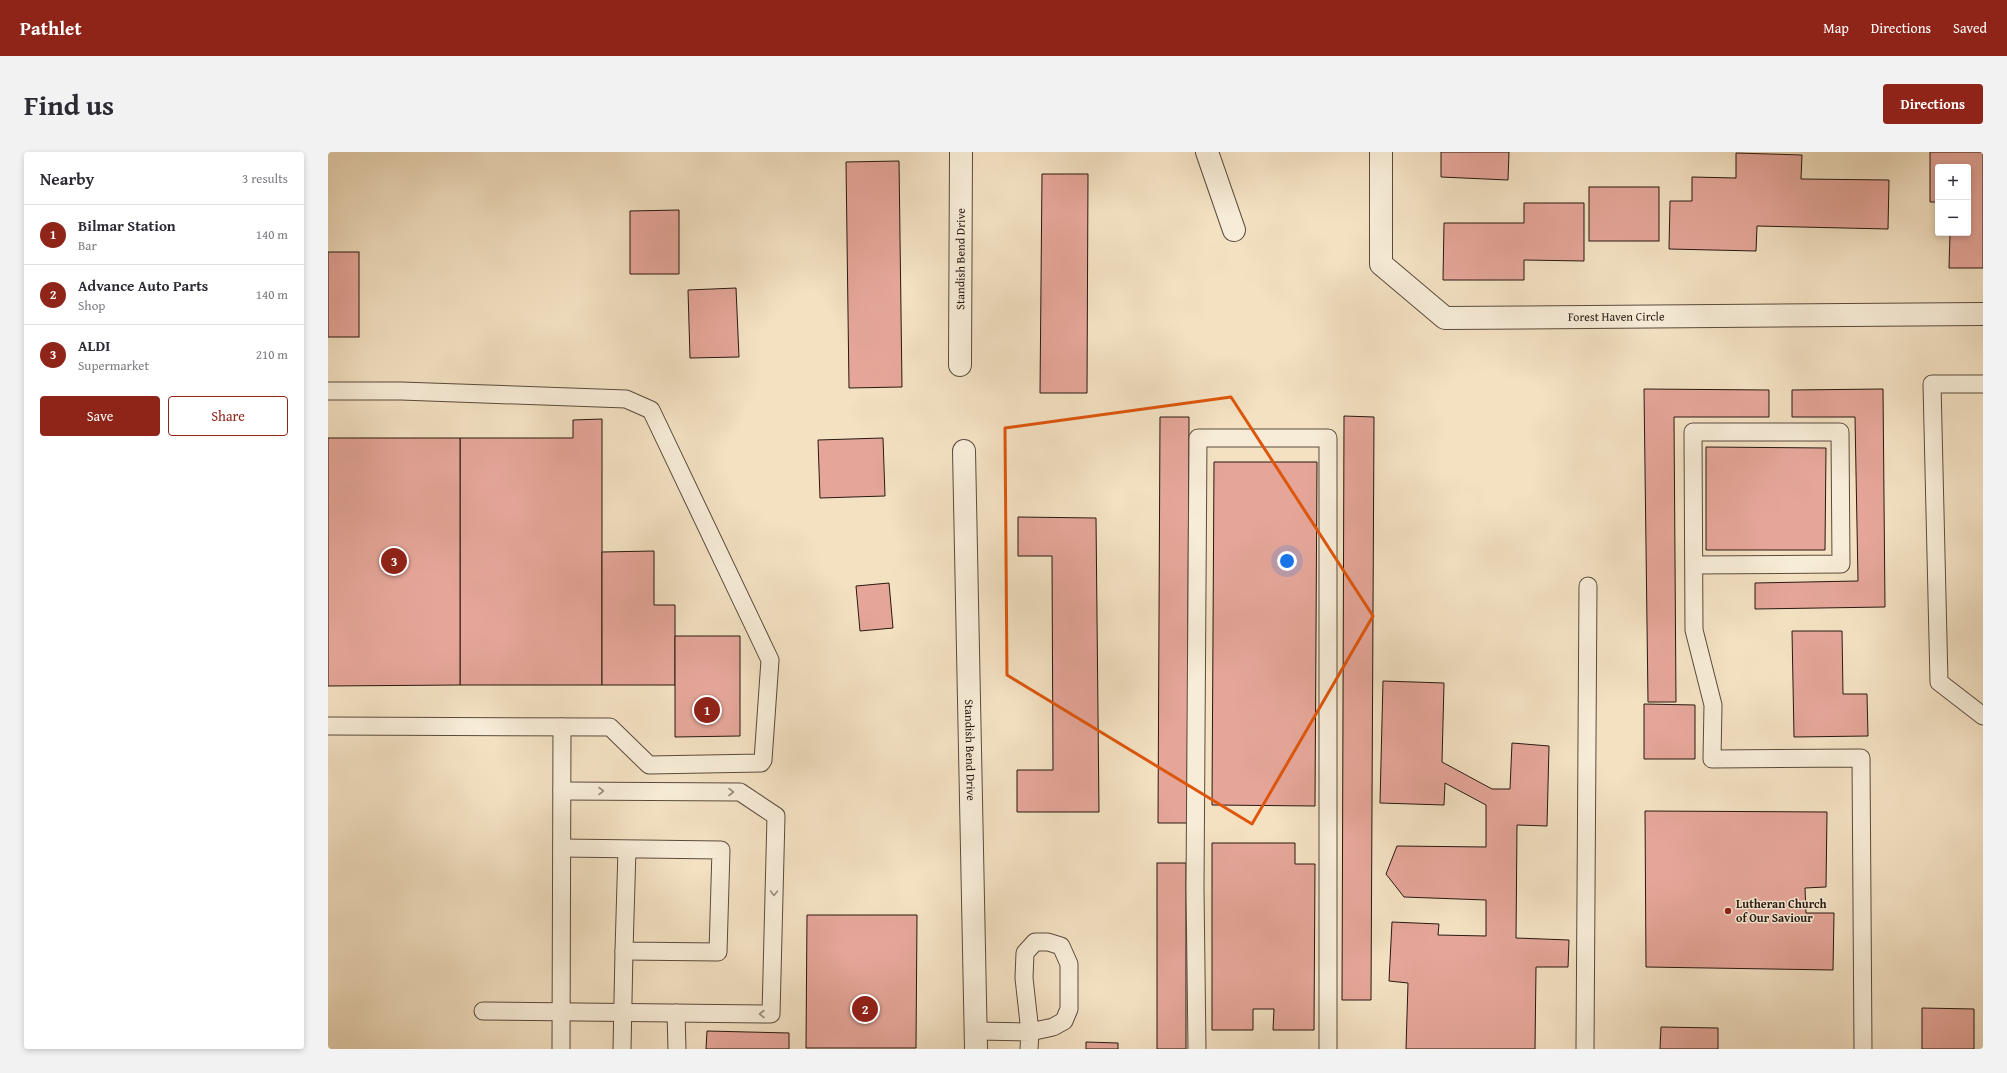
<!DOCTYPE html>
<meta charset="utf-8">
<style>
:root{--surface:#fff;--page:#f2f2f3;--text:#2b2b33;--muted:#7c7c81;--line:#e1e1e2;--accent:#8f2418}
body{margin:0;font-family:"Gentium Book Plus",serif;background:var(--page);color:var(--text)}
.controls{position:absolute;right:12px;top:12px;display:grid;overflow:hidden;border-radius:4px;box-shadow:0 2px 6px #0003}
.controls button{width:36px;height:36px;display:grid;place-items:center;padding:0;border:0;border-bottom:1px solid var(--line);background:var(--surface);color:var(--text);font:20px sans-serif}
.you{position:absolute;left:959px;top:409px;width:14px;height:14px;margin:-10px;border:3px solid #fff;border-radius:50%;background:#1a73e8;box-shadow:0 0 0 6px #1a73e833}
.badge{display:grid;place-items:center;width:26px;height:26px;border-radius:50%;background:var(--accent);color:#fff;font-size:13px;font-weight:700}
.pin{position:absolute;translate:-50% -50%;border:2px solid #fff;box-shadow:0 1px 4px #0006}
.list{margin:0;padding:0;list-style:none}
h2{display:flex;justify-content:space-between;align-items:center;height:52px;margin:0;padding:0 16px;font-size:17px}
h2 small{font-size:13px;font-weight:400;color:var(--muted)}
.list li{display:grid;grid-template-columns:26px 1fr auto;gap:12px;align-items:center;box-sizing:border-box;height:60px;padding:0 16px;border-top:1px solid var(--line)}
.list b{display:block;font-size:15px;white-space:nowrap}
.list p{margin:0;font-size:13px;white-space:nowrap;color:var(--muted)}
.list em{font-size:13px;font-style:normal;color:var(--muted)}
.actions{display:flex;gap:8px;padding:12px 16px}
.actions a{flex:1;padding:9px 0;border:1px solid var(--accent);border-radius:4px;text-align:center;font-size:14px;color:var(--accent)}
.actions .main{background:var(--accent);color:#fff}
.map{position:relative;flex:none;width:1655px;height:897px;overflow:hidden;border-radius:4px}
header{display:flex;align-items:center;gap:24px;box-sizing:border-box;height:56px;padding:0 20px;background:var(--accent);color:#fff}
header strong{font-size:19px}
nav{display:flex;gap:22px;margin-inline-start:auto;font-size:14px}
.intro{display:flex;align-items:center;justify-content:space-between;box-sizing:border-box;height:96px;padding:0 24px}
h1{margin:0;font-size:28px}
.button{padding:10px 18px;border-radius:4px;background:var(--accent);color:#fff;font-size:14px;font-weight:700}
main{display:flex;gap:24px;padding:0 24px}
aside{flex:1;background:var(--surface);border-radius:4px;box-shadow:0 2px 6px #0003}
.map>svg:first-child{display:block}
.building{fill:#e5a699;stroke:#281911}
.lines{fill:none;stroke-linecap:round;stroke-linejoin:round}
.service-casing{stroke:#5b4b3d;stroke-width:19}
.minor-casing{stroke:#5b4b3d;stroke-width:24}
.service{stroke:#f7ecd7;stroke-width:17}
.minor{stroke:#f7ecd7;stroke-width:22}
.oneway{stroke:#9a8d7e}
.marked{fill:none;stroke:#de560c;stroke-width:3;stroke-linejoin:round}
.poi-dot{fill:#8f2418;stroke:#f7ecd7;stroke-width:1.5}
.labels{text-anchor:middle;stroke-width:3;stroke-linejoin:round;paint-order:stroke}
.street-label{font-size:12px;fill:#281911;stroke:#f7ecd7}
.poi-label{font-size:12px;font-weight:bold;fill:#281911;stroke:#f7ecd7;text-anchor:start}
</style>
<header>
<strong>Pathlet</strong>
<nav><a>Map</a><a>Directions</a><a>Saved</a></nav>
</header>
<div class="intro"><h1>Find us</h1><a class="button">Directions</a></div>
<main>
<aside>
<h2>Nearby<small>3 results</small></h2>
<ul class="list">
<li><span class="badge">1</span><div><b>Bilmar Station</b><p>Bar</p></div><em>140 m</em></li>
<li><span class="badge">2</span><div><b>Advance Auto Parts</b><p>Shop</p></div><em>140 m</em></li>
<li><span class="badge">3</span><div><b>ALDI</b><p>Supermarket</p></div><em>210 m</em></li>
</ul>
<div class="actions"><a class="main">Save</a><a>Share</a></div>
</aside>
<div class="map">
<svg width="1655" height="897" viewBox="0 0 1655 897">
<rect width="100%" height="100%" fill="#f3e1c2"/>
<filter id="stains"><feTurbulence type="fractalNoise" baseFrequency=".005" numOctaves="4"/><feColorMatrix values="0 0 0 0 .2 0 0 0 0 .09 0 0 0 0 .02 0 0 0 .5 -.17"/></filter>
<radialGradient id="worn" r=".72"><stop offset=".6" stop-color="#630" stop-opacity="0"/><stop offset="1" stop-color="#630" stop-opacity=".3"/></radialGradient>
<g class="building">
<path d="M 1113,0 L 1181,0 L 1180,28 L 1113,25 Z"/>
<path d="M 1602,0 L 1655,0 L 1655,116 L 1621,116 L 1622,81 L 1640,81 L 1640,15 L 1610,15 L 1610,50 L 1602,50 Z"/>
<path d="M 1408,1 L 1474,3 L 1473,27 L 1561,28 L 1560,77 L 1429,74 L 1428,99 L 1341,97 L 1342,49 L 1364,49 L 1364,25 L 1408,26 Z"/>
<path d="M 571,9 L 574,235 L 521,236 L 518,10 Z"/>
<path d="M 714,22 L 760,22 L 759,241 L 712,241 Z"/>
<rect x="1261" y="35" width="70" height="54"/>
<path d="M 1196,51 L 1256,51 L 1256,109 L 1196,108 L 1196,128 L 1115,128 L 1116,71 L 1196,71 Z"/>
<path d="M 351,58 L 351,122 L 302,122 L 302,59 Z"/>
<rect x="0" y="100" width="31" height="85"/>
<path d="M 408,136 L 411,205 L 362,206 L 360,138 Z"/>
<path d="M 1316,237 L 1441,238 L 1441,265 L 1346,265 L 1348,550 L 1320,550 Z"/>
<path d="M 1555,237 L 1557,455 L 1427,457 L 1427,431 L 1530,429 L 1527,265 L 1464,265 L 1464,238 Z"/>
<path d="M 1016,264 L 1046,265 L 1043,848 L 1014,848 Z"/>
<path d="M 832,265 L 861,265 L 859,671 L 830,671 Z"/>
<path d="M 274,267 L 274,533 L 132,533 L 132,286 L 245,286 L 245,268 Z"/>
<path d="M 0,286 L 132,286 L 132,533 L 0,534 Z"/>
<path d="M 555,286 L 557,344 L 492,346 L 490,288 Z"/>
<path d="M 1378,295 L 1498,296 L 1497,398 L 1378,398 Z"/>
<path d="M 886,310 L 989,310 L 987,654 L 884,653 Z"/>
<path d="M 690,365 L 768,366 L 771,660 L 689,660 L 689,618 L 725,618 L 724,404 L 690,404 Z"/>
<path d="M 326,399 L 326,453 L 347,453 L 347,533 L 274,533 L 274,400 Z"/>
<path d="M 561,431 L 565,476 L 532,479 L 528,434 Z"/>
<path d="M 1464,479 L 1514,479 L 1515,542 L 1539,542 L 1540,584 L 1466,585 Z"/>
<path d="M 347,484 L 412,484 L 412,584 L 347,585 Z"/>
<path d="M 1055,529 L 1116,531 L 1114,610 L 1164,637 L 1182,637 L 1184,591 L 1221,594 L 1219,674 L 1189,673 L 1188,786 L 1241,788 L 1240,815 L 1208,815 L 1207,897 L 1078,897 L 1080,831 L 1061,829 L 1064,770 L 1111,772 L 1110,783 L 1158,784 L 1158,748 L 1076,745 L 1058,722 L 1069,694 L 1158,695 L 1158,653 L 1117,631 L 1116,653 L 1052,651 Z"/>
<path d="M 1316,552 L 1367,553 L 1367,607 L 1316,607 Z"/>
<path d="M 1317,659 L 1499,660 L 1498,735 L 1477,736 L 1478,761 L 1506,761 L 1505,818 L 1318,815 Z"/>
<path d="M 884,691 L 967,691 L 967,712 L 987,712 L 986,878 L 945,878 L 946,857 L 925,857 L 925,878 L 884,878 Z"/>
<rect x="829" y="711" width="29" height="186"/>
<path d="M 479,763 L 589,763 L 588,896 L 478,896 Z"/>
<path d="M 1594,856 L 1646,857 L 1646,897 L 1594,897 Z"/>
<path d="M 1333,875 L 1390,876 L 1390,897 L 1332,897 Z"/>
<path d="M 379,879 L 461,881 L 461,897 L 378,897 Z"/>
<path d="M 758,890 L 790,891 L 790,897 L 758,897 Z"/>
</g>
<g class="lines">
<g class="service-casing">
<g id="service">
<path d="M 1655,232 L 1604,232 L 1611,530 L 1655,564"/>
<path d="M 0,239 L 73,239 L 298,247 L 323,258 L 442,508 L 435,608 L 433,611 L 321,613 L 282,575 L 0,574"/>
<path d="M 1366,413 L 1513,412 L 1512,280 L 1365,280 L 1366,478 L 1385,553 L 1384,607 L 1533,606 L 1535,897"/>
<path d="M 234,696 L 393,698 L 390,800 L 296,799 L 299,697"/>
<path d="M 707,790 L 720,790 L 733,794 L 741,812 L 741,857 L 736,869 L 725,875 L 702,880 L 696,826 L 697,801 Z"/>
<path d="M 155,859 L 443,862 L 448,664 L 412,640 L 234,639"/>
<path d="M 348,861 L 349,897"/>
<path d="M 648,879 L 702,880 L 701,897"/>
<path d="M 233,897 L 234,575"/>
<path d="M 294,897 L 296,799"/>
<path d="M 869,897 L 867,736 L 870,286 L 1000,286 L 1000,897"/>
<path d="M 1257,897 L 1260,434"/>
</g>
</g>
<g class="minor-casing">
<g id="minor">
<path d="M 879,0 L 906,78"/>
<path id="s1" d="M 1053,0 L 1053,112 L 1117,166 L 1655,162"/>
<path id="s2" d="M 632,213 L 633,0"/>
<path id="s3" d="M 636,299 L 648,897"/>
</g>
</g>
<use href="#service" class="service"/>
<use href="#minor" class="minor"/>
</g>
<defs><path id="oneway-chevron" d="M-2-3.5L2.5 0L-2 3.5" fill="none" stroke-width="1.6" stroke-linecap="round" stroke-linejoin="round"/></defs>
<g class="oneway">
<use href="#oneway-chevron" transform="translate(273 639)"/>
<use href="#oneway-chevron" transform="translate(403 640)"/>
<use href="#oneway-chevron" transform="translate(446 741) rotate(91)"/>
<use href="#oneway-chevron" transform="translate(434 862) rotate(-180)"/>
</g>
<path class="marked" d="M 903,245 L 1045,464 L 924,672 L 679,523 L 677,276 Z"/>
<circle class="poi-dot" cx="1400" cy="759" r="4"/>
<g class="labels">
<g class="street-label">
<text dy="4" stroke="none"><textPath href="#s2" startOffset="106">Standish Bend Drive</textPath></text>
<text dy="4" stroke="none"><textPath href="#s1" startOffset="367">Forest Haven Circle</textPath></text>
<text dy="4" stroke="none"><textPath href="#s3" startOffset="299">Standish Bend Drive</textPath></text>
</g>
<g class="poi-label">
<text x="1408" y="756">Lutheran Church<tspan x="1408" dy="14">of Our Saviour</tspan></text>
</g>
</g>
<rect width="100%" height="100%" filter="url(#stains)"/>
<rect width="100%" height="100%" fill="url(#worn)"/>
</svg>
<div class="controls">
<button>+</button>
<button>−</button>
</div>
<div class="you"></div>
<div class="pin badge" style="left:379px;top:558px">1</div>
<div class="pin badge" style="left:537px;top:857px">2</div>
<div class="pin badge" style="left:66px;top:409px">3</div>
</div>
</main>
